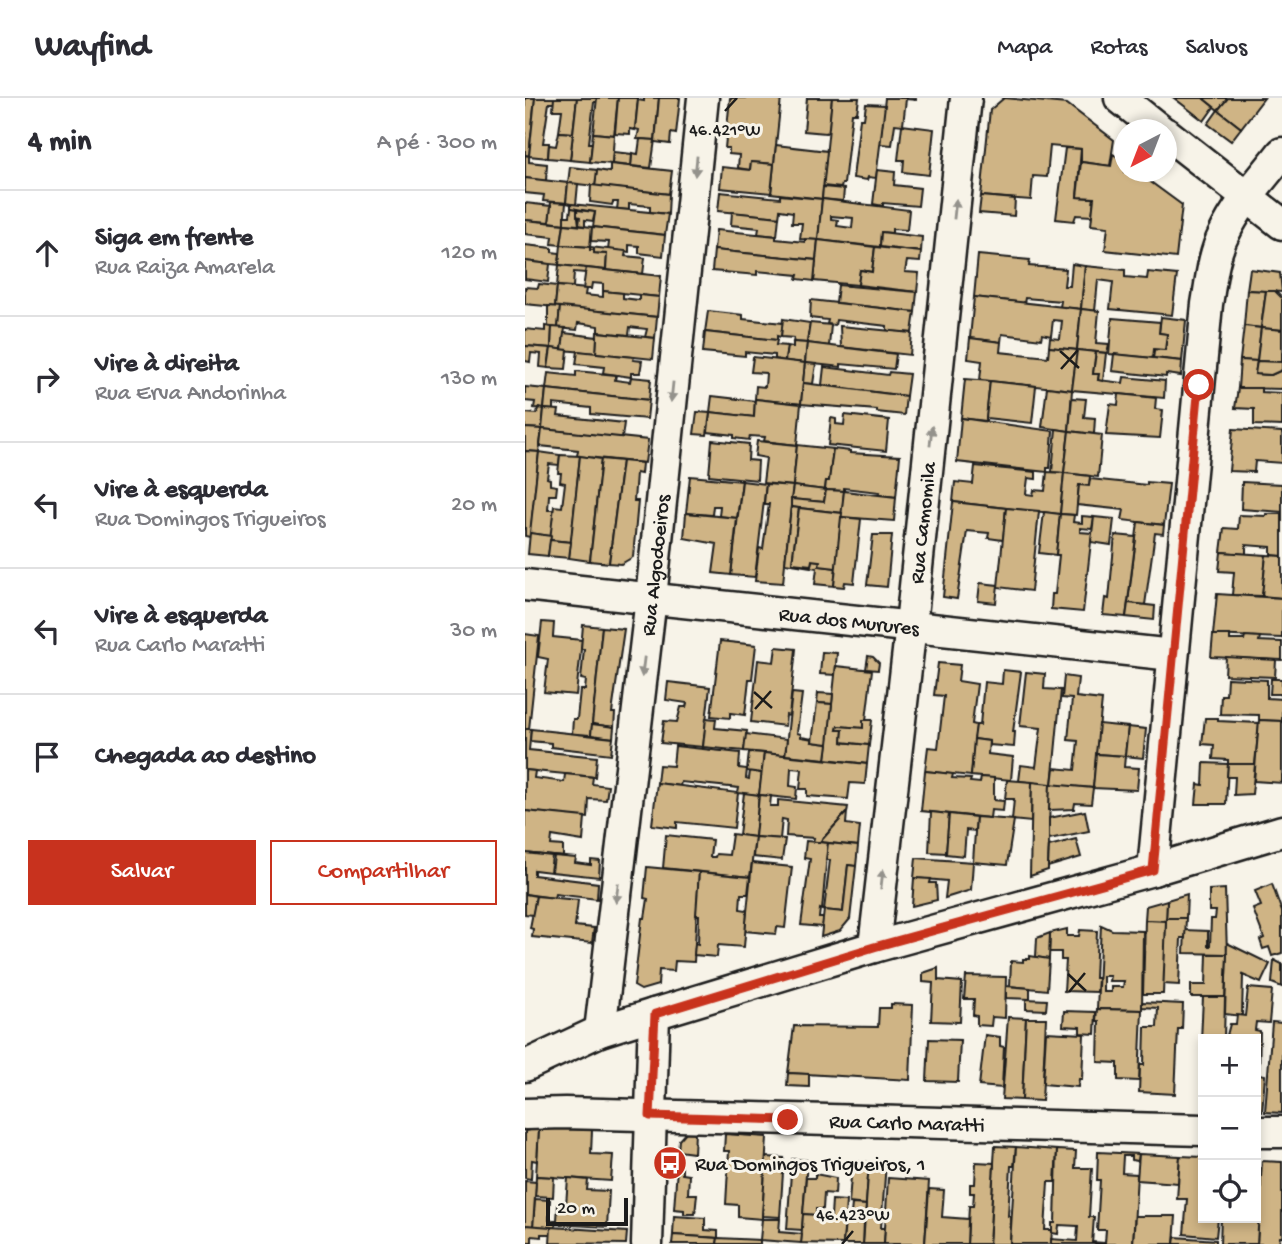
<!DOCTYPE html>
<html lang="pt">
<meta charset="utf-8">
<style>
:root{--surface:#fff;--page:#f7f7f7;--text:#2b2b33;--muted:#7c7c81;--line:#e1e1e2;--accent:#c8321e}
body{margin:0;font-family:"Gochi Hand",sans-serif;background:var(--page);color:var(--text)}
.controls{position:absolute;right:21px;bottom:21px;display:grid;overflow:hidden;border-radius:0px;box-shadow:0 4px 10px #0003}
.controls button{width:63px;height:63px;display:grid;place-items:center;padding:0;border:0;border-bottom:2px solid var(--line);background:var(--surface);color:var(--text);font:35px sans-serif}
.compass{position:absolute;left:589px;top:21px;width:63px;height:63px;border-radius:50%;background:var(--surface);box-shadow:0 4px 10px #0003;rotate:222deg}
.scale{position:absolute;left:21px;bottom:18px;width:82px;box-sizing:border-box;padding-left:7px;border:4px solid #1c1c1c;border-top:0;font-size:19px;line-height:24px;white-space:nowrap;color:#1c1c1c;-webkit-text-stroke:5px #f7f3e8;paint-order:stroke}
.stop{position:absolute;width:21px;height:21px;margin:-16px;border:5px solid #c8321e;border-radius:50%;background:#fff}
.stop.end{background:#c8321e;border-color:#fff;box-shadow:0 2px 7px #0008}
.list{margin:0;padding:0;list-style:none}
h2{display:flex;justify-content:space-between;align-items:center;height:91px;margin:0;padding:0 28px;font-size:30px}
h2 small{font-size:23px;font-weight:400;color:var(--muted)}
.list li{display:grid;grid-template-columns:46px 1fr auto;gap:21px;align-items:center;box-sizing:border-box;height:126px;padding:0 28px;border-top:2px solid var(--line)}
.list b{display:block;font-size:26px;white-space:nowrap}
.list p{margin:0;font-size:23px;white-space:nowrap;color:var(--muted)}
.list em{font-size:23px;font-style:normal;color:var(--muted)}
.actions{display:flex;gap:14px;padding:21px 28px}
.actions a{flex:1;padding:16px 0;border:2px solid var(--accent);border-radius:0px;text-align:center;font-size:24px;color:var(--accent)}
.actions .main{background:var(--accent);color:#fff}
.icon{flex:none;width:38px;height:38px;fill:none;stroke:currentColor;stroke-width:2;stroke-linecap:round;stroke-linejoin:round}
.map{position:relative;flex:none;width:757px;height:1146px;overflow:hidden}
header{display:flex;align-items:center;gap:42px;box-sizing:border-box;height:98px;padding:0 35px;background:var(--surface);border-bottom:2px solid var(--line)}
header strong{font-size:33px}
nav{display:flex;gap:38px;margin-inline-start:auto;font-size:24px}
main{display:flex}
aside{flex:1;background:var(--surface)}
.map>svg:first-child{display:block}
.building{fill:#cfb485;stroke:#1c1c1c;stroke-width:2;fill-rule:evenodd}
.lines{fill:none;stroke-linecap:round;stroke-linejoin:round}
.street-casing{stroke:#1c1c1c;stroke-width:35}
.street{stroke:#f7f3e8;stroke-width:30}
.oneway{fill:#94928c}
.route{stroke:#c8321e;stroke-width:9}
.ticks{fill:none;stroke:#1c1c1c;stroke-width:2.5}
.labels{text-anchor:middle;stroke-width:6;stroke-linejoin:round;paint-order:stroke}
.street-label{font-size:21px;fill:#1c1c1c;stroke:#f7f3e8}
.poi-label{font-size:21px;fill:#1c1c1c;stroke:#f7f3e8;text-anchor:start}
.ticks-label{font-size:18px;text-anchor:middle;fill:#1c1c1c;stroke:#f7f3e8;stroke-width:6;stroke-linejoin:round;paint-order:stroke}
</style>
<header>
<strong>Wayfind</strong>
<nav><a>Mapa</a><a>Rotas</a><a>Salvos</a></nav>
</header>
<main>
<aside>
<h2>4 min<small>A pé · 300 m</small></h2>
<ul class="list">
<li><svg class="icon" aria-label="ahead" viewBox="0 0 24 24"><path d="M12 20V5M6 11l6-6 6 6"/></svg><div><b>Siga em frente</b><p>Rua Raiza Amarela</p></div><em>120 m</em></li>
<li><svg class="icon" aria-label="right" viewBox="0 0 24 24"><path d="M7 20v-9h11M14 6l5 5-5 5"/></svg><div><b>Vire à direita</b><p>Rua Erva Andorinha</p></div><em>130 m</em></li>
<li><svg class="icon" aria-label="left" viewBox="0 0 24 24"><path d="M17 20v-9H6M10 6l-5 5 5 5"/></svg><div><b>Vire à esquerda</b><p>Rua Domingos Trigueiros</p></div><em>20 m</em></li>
<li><svg class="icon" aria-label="left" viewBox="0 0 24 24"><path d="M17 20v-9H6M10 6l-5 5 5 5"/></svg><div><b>Vire à esquerda</b><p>Rua Carlo Maratti</p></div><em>30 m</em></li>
<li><svg class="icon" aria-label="arrive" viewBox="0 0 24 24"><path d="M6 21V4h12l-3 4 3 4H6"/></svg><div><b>Chegada ao destino</b></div></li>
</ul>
<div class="actions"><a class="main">Salvar</a><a>Compartilhar</a></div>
</aside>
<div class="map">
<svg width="757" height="1146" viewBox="0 0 757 1146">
<rect width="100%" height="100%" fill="#f7f3e8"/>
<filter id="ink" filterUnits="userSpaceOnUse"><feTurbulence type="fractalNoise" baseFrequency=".0143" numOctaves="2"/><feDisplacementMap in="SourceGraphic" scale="14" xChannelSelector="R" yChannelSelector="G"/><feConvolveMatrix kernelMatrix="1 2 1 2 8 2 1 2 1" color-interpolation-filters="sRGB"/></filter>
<g filter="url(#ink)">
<g class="building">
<path d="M 0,0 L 10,0 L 4,58 L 0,57 Z"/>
<path d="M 10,0 L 29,0 L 29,5 L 24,5 L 18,45 L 24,45 L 23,60 L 4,58 Z"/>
<path d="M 29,0 L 52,0 L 48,35 L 34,34 L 37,12 L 28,12 Z"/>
<path d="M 52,0 L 72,0 L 71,4 L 69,4 L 64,45 L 67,45 L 65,64 L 45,62 Z"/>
<path d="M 72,0 L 93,0 L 89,37 L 68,35 Z"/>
<path d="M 93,0 L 113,0 L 110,32 L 105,31 L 105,36 L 90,35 Z"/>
<path d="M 119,0 L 134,0 L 130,42 L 112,41 L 114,32 L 110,31 L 113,2 L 119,3 Z"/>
<path d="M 134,0 L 155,0 L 151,36 L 146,35 L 145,46 L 130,44 Z"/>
<path d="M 205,0 L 256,0 L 249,66 L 226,64 L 225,72 L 213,70 L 214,57 L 204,56 L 204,50 L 200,50 Z"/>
<path d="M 282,0 L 307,0 L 304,33 L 301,35 L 279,33 Z"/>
<path d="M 307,0 L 334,0 L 332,15 L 327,15 L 319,86 L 317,86 L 316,90 L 298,88 Z"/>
<path d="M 360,0 L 391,0 L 391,2 L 381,1 L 378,27 L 370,26 L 367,47 L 355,46 Z"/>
<path d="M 479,0 L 542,6 L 589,42 L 585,68 L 556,64 L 556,51 L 525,48 L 522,79 L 508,78 L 506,102 L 456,98 L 465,12 Z"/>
<path d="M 649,0 L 678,0 L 689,9 L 679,23 Z"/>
<path d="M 678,0 L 703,0 L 693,12 Z"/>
<path d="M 703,0 L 739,0 L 716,30 L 693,12 Z"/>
<path d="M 341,6 L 360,7 L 351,80 L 343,79 L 342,82 L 328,80 L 335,21 L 339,21 Z"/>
<path d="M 693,12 L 716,30 L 706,43 L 683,26 Z"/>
<path d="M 377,27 L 409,31 L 404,77 L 378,74 L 379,62 L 373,62 Z"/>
<path d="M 34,34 L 48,35 L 45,62 L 23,60 L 24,47 L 31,48 Z"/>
<path d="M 68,35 L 89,37 L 87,66 L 65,64 Z"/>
<path d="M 115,41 L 130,42 L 126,70 L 106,68 L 107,55 L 113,56 Z"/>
<path d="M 251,47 L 302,53 L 297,101 L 246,95 Z"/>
<path d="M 540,50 L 556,51 L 552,99 L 569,100 L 567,118 L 551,117 L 549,123 L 531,121 Z"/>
<path d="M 88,54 L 107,56 L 106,68 L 87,66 Z"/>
<path d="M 588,56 L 600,64 L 600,74 L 612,74 L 657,107 L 651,160 L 580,152 L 583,129 L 566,127 L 569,100 L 552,99 L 556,64 L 586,68 Z"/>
<path d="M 0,57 L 4,58 L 4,64 L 22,66 L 21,83 L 0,80 Z"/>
<path d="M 226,64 L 249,66 L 246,95 L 195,90 L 197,69 L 225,72 Z"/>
<path d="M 85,66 L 147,73 L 144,96 L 70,88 L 72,72 L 85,74 Z"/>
<path d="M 45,69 L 72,72 L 70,88 L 43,85 Z"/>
<path d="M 352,72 L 370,74 L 369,87 L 395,90 L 393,108 L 358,105 L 358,108 L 348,106 Z"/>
<path d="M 0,80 L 43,85 L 41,105 L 18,103 L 19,97 L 0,95 Z"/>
<path d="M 43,85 L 53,86 L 51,107 L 41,105 Z"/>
<path d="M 66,87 L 144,96 L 143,116 L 125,114 L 125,108 L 104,106 L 104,112 L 92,111 L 93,104 L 88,104 L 87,107 L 65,104 Z"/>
<path d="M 298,89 L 319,91 L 318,103 L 297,101 Z"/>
<path d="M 195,94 L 255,100 L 255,97 L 297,101 L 293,142 L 275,141 L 277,125 L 267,125 L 268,114 L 255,112 L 254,119 L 193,113 Z"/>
<path d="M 456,98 L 490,101 L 489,118 L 454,115 Z"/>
<path d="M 297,101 L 384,112 L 382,132 L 367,131 L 367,135 L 356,134 L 355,149 L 293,142 ZM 306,118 L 328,120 L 327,130 L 312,128 L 313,122 L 306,121 Z"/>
<path d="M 26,104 L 41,105 L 39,126 L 24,124 Z"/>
<path d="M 0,105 L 26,108 L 24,124 L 0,122 Z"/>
<path d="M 46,106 L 143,116 L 140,137 L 68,129 L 70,114 L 46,110 Z"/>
<path d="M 46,110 L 52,111 L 54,127 L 39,126 L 39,118 L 45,118 Z"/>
<path d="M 52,112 L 70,114 L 68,123 L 60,122 L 60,128 L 54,127 L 55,119 L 52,118 Z"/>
<path d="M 207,114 L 254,119 L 252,138 L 233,136 L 234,130 L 206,127 Z"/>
<path d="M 0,122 L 39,126 L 36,147 L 27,146 L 28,139 L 0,136 Z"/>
<path d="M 39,126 L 67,129 L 65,149 L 36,147 Z"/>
<path d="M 67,129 L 140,137 L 138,158 L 114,155 L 114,148 L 104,147 L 104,154 L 83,152 L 84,144 L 66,143 Z"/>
<path d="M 191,132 L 251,138 L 251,141 L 280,144 L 280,141 L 293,142 L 291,162 L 189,152 Z"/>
<path d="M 356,134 L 397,139 L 396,154 L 355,149 Z"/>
<path d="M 293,142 L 350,149 L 347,174 L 335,172 L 333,187 L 289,183 Z"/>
<path d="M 0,147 L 27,150 L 27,154 L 35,155 L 34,167 L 0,163 Z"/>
<path d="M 36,147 L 65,149 L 65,152 L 69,152 L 69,155 L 82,156 L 81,172 L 34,167 Z"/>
<path d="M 65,149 L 101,153 L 100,158 L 120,160 L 118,176 L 81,172 L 82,156 L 69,155 L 69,152 L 65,152 Z"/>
<path d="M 350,149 L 396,154 L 395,164 L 382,163 L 380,174 L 394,175 L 392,194 L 333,187 L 335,172 L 347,174 Z"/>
<path d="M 189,152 L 291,162 L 289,183 L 272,181 L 273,177 L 232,173 L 232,177 L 187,173 Z"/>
<path d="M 453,157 L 505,162 L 504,168 L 541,171 L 539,188 L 545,188 L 547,166 L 560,168 L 556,211 L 535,209 L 536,203 L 500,200 L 499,205 L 449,199 Z"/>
<path d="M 0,163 L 25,166 L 23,184 L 0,181 Z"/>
<path d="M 34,167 L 61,170 L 60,175 L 49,174 L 48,189 L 32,188 Z"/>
<path d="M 560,168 L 600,172 L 600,179 L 622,181 L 623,174 L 652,177 L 647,217 L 585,211 L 588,184 L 573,182 L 570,213 L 556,211 Z"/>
<path d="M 61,170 L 136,178 L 134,199 L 78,193 L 78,186 L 67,185 L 66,191 L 58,191 Z"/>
<path d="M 725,171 L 755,175 L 757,194 L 722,192 Z"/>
<path d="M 14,186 L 32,188 L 30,209 L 0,206 L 0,189 L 13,190 Z"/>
<path d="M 313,187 L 392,194 L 390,214 L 311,205 Z"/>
<path d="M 32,188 L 61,191 L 60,197 L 78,199 L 78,193 L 98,195 L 98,200 L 114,202 L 114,197 L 134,199 L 132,219 L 30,209 Z"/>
<path d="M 722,192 L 741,193 L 736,230 L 719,228 Z"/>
<path d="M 741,193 L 750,193 L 757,200 L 757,232 L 736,230 Z"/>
<path d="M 449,199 L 556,211 L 552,252 L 524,249 L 525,240 L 535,241 L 537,223 L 528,222 L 526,238 L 517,236 L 516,241 L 477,236 L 476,244 L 445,240 Z"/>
<path d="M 286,202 L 390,214 L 387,235 L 362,233 L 362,228 L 311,222 L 310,227 L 302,226 L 303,222 L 285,220 Z"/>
<path d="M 23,208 L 35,209 L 33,230 L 23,229 Z"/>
<path d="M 35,209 L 132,219 L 130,240 L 120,239 L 122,231 L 105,229 L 104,237 L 73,234 L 73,228 L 53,225 L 52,232 L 33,230 Z"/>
<path d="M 556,211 L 574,213 L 571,245 L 584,246 L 582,255 L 552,252 Z"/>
<path d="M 183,213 L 218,217 L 218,221 L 258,225 L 256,239 L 252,238 L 252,242 L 180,234 Z"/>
<path d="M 636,219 L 661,222 L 657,263 L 628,260 L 629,251 L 640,252 L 642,236 L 634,235 Z"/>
<path d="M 587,220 L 635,224 L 634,235 L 642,236 L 640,252 L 629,251 L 628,260 L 584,256 Z"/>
<path d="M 258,221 L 285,225 L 282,245 L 268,244 L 269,240 L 256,239 Z"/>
<path d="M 285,225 L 306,227 L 304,248 L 282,245 Z"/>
<path d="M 20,228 L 27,229 L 26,250 L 0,248 L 0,231 L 20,233 Z"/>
<path d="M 315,228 L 387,235 L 385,257 L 316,249 Z"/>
<path d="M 719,228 L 736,230 L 732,263 L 715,262 Z"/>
<path d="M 27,229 L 40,230 L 37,252 L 26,250 Z"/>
<path d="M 736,230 L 757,232 L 757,264 L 732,263 Z"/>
<path d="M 72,234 L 130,240 L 128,261 L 71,255 Z"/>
<path d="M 180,234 L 252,242 L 251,247 L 262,248 L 260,263 L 250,261 L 250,257 L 220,254 L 220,258 L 178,254 Z"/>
<path d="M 39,235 L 72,239 L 71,255 L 37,252 Z"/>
<path d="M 445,240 L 476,244 L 475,254 L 523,259 L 524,249 L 552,252 L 547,292 L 455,282 L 457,263 L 443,261 Z"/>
<path d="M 268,244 L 282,245 L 280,265 L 260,263 L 262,248 L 268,249 Z"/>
<path d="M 282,245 L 371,256 L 369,271 L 316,266 L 316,269 L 280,265 Z"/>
<path d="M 0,248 L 26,250 L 23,270 L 15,269 L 16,256 L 6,255 L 5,264 L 0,263 Z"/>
<path d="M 26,250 L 43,252 L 41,271 L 23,270 Z"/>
<path d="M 552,252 L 571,254 L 568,276 L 574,276 L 573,282 L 598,285 L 599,279 L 640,283 L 639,300 L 547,292 Z"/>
<path d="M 53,253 L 109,259 L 108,262 L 117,263 L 115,275 L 106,275 L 106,279 L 78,275 L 79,269 L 51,266 Z"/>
<path d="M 571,254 L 581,255 L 578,283 L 573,282 L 574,276 L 568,276 Z"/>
<path d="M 589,256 L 657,263 L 656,278 L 641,276 L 641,279 L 587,273 Z"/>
<path d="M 228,259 L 280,265 L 276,306 L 230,301 L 231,288 L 240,289 L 241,275 L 226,274 Z"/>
<path d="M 715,262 L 732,263 L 730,276 L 746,277 L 757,272 L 757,291 L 713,290 Z"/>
<path d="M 732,263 L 757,264 L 757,272 L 746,277 L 730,276 Z"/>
<path d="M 280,265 L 291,266 L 288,286 L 278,285 Z"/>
<path d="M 299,269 L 363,277 L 364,274 L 384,276 L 381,298 L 297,287 Z"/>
<path d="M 51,273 L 91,277 L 90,282 L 105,284 L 106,279 L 126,281 L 124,302 L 21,291 L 23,275 L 51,278 Z"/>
<path d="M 440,281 L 465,283 L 461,323 L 436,320 Z"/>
<path d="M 465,283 L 511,288 L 507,325 L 461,320 Z"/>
<path d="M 278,285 L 381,298 L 379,317 L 352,314 L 352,312 L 276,306 Z"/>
<path d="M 0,289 L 21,291 L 19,311 L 9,310 L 10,304 L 0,303 Z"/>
<path d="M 522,289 L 547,292 L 544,333 L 517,329 Z"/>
<path d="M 713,290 L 736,290 L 736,294 L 757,295 L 757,328 L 729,327 L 729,311 L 710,310 Z"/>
<path d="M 21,291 L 124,302 L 122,321 L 66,316 L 66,310 L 28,306 L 28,312 L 19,311 Z"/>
<path d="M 594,296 L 631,300 L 630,311 L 638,312 L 635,340 L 581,337 L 585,306 L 593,307 Z"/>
<path d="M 187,298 L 230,303 L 229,319 L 185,314 Z"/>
<path d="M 547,300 L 561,301 L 559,319 L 570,320 L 569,336 L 544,333 Z"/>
<path d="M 230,301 L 276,306 L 272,347 L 239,343 L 240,339 L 225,338 L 224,342 L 209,340 L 209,337 L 183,334 L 185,314 L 229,319 Z"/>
<path d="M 13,310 L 19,311 L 17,331 L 0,330 L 0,315 L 12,316 Z"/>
<path d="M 19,311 L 34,312 L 33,318 L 99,325 L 97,340 L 17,331 Z"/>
<path d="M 172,314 L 185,315 L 182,337 L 169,336 Z"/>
<path d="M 320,317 L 364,322 L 361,353 L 303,347 L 306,320 L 311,321 L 311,326 L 319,327 Z"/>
<path d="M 436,320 L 528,333 L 525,370 L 522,370 L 522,374 L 432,364 Z"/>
<path d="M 0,330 L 17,331 L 14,354 L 0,353 Z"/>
<path d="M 17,331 L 123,342 L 120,365 L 52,358 L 53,352 L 15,348 Z"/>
<path d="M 531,331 L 544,333 L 539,375 L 527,374 Z"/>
<path d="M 708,331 L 757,334 L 757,365 L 730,363 L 729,374 L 704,373 Z"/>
<path d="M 544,333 L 577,337 L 573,379 L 539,375 Z"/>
<path d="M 187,342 L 224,346 L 223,362 L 233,363 L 232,382 L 184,377 Z"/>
<path d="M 232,343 L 272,347 L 268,388 L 238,385 L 241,360 L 230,358 Z"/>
<path d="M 272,347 L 308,351 L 304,383 L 301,383 L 300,392 L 268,388 Z"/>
<path d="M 308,351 L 325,353 L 325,355 L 375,358 L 371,399 L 354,397 L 355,394 L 319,390 L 319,393 L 300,392 L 301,383 L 304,383 Z"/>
<path d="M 0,353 L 14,354 L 5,439 L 0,438 Z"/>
<path d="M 14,354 L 35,357 L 34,367 L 24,366 L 22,380 L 25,381 L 25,387 L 32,388 L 31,397 L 24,397 L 23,412 L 29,412 L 26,438 L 5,435 Z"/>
<path d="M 35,357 L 55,358 L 46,444 L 25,442 L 29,408 L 37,409 L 40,385 L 35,384 L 36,375 L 33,375 Z"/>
<path d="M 55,358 L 76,361 L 65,463 L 44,460 Z"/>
<path d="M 76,361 L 97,363 L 84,465 L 65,463 Z"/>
<path d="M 97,363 L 117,365 L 116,376 L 111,375 L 109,403 L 113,403 L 108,459 L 96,466 L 84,465 Z"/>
<path d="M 450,368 L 511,374 L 511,381 L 503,380 L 501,396 L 508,397 L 509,392 L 520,393 L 522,374 L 539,375 L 535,416 L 428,404 L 430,384 L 448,386 Z"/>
<path d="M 539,375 L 565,378 L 564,388 L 554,387 L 551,417 L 535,416 Z"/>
<path d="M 165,378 L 217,383 L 212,420 L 194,418 L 195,408 L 188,408 L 187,417 L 161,415 Z"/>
<path d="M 565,381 L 622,387 L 622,384 L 644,386 L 639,427 L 597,422 L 599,412 L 552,407 L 554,387 L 564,388 Z"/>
<path d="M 217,383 L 241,386 L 230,479 L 206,477 Z"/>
<path d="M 717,384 L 757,386 L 757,416 L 757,414 L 716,411 Z"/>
<path d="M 241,386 L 268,388 L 258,485 L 230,483 L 234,450 L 238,451 L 244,406 L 239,406 Z"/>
<path d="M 268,388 L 301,392 L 299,404 L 266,401 Z"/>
<path d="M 301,392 L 319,393 L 317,415 L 266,409 L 266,401 L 299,404 Z"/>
<path d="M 319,393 L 371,399 L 369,423 L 316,419 Z"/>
<path d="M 428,404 L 481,410 L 478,442 L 463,440 L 464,435 L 442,433 L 432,501 L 418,499 Z"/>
<path d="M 266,409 L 274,410 L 267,465 L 286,467 L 287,462 L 295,463 L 294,468 L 311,470 L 309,488 L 290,486 L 292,470 L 260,465 Z"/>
<path d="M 274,410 L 317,415 L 311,470 L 294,468 L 295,463 L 287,462 L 286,467 L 267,465 Z"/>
<path d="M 481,410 L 514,413 L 506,493 L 473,489 Z"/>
<path d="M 519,414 L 535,416 L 531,457 L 514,455 Z"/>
<path d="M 161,415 L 212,420 L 206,477 L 188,475 L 192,446 L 159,440 Z"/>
<path d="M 535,416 L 549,417 L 548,424 L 557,425 L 557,418 L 569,419 L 567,431 L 555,430 L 555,434 L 567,435 L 558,514 L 526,511 L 527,496 L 530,496 L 534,457 L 531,457 Z"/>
<path d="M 741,416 L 757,416 L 757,458 L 746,457 L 746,449 L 721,447 L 721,456 L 696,454 L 699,430 L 713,431 L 714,417 L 741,418 Z"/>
<path d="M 316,419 L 336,421 L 329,485 L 320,484 L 319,489 L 309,488 Z"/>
<path d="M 569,419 L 589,421 L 586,447 L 566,444 Z"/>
<path d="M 613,424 L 639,427 L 638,436 L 630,435 L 620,507 L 603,505 Z"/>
<path d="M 5,435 L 26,438 L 23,458 L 3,456 Z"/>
<path d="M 348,437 L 367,437 L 362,489 L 342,487 Z"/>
<path d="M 590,437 L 611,439 L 601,519 L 578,517 L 580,500 L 584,501 Z"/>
<path d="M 25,442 L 46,444 L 44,460 L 23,458 Z"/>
<path d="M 696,454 L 741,457 L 737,498 L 707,497 L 709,474 L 694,473 Z"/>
<path d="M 741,457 L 757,458 L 757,500 L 737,498 Z"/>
<path d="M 455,485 L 473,487 L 471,505 L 453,503 Z"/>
<path d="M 692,496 L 757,500 L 757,540 L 688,537 Z"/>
<path d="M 603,505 L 630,508 L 629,522 L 601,519 Z"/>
<path d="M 17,524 L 29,525 L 28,539 L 57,542 L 51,597 L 19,594 L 23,561 L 13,559 Z"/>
<path d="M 58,527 L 77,529 L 66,637 L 47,636 L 48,621 L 52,621 L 55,592 L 60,592 L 61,582 L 56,581 L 59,551 L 56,551 Z"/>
<path d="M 77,529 L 99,531 L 87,615 L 90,615 L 89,629 L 67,626 Z"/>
<path d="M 0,536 L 14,538 L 4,631 L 0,631 Z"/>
<path d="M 688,537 L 705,537 L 705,542 L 719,542 L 720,538 L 735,539 L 734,543 L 757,544 L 757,562 L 686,559 Z"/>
<path d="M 195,543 L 231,547 L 227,581 L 224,581 L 220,617 L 205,615 L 205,620 L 186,618 Z"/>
<path d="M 251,549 L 271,551 L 264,618 L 261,617 L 260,628 L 226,624 L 233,562 L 249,564 Z"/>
<path d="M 297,554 L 312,555 L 310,577 L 295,576 Z"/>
<path d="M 343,558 L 348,559 L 354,565 L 353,572 L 341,571 Z"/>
<path d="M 701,559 L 751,562 L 750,579 L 700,577 Z"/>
<path d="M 413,565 L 435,567 L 433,583 L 452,586 L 447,626 L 451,627 L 446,678 L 400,673 L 403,649 L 413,650 L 419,598 L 409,597 Z"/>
<path d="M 311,568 L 347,572 L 341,622 L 338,622 L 338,630 L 313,628 L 312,632 L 318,632 L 317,644 L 344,647 L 342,666 L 301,661 Z"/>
<path d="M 478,572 L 496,574 L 488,634 L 490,634 L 489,649 L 464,647 L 464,643 L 449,641 L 451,627 L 455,627 L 459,584 L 477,586 Z"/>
<path d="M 501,574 L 520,576 L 519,591 L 536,592 L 527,687 L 494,683 L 496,667 L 511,669 L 516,630 L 495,628 Z"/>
<path d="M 539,578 L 553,580 L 551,599 L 577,602 L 568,690 L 527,687 L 529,670 L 550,672 L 553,643 L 543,642 L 547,601 L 537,600 Z"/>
<path d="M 702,580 L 742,582 L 742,600 L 757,601 L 757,623 L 734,622 L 734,617 L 695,616 L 696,597 L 701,597 Z"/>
<path d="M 746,581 L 757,581 L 757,600 L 755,596 L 745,596 Z"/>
<path d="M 143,584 L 185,589 L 178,649 L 136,645 L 139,623 L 152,624 L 156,609 L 161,609 L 162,605 L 141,602 Z"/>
<path d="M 267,595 L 277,596 L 272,635 L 276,636 L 276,639 L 288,641 L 287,644 L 303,646 L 301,661 L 260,657 Z"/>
<path d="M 293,595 L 308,596 L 307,606 L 292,605 Z"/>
<path d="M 292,605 L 307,606 L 303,646 L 287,644 Z"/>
<path d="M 181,620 L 191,621 L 190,630 L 222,633 L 219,653 L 178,649 Z"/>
<path d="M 680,620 L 693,620 L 693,623 L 734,625 L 730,666 L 703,666 L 703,662 L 688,661 L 689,647 L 677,646 Z"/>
<path d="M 338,622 L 347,622 L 344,647 L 317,644 L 318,632 L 312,632 L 313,628 L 338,630 Z"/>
<path d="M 734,622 L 757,623 L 757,685 L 729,683 Z"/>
<path d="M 67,626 L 89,629 L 88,640 L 66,637 Z"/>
<path d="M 574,626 L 603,629 L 600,658 L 571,656 Z"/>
<path d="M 603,629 L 621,631 L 618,660 L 600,658 Z"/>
<path d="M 0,631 L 6,631 L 4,652 L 72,659 L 70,679 L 0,672 Z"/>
<path d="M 6,631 L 88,640 L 86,656 L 26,649 L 26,645 L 5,643 Z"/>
<path d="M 221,636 L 262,641 L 260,657 L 219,653 Z"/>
<path d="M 449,641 L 464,643 L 463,656 L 488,659 L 486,682 L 446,678 Z"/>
<path d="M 150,648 L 215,655 L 214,670 L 222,671 L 221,680 L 224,681 L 225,673 L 237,675 L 234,697 L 213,695 L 214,690 L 156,684 L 155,688 L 132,685 L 134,667 L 148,668 Z"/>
<path d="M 224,654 L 239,655 L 237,675 L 222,673 Z"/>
<path d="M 239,655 L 342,666 L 340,686 L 325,685 L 323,701 L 282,698 L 282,691 L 275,691 L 277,671 L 266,670 L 265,688 L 272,689 L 271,701 L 234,697 Z"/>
<path d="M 571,656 L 600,658 L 599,669 L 614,670 L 612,692 L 568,690 Z"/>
<path d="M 679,665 L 703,666 L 701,706 L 671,706 L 673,686 L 678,687 Z"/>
<path d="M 703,666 L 730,666 L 727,696 L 709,697 L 710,679 L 702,679 Z"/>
<path d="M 0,672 L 10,673 L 9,680 L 39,684 L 40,676 L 68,679 L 67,686 L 83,688 L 81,702 L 64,701 L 63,720 L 0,713 Z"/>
<path d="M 400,673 L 428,676 L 427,680 L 446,681 L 445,684 L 455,685 L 456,679 L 469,680 L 469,702 L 479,703 L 478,713 L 466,712 L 465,720 L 396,713 Z"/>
<path d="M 482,682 L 507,684 L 506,724 L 487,722 L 489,701 L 480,701 Z"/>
<path d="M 507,684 L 525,686 L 524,741 L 523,772 L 505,778 Z"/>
<path d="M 132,685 L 213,695 L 209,730 L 152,724 L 152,730 L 127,727 Z"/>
<path d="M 525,686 L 568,690 L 566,706 L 550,705 L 549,711 L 524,712 Z"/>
<path d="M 219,695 L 234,697 L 230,739 L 214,737 Z"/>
<path d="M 234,697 L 246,698 L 245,708 L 253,708 L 253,702 L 323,709 L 322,714 L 295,744 L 288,744 L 289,740 L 261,738 L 262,722 L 257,721 L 255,741 L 230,739 Z"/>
<path d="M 0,713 L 60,719 L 58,743 L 27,738 L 26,747 L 38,748 L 38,759 L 0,755 Z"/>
<path d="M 560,713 L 564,733 L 524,741 L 524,720 Z"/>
<path d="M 322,714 L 321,726 L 335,728 L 333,748 L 295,744 Z"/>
<path d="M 406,714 L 424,716 L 421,755 L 404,754 Z"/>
<path d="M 424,716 L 451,719 L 450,733 L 441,732 L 439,758 L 421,756 Z"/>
<path d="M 451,719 L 489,722 L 482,767 L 448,764 Z"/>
<path d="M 207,736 L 230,739 L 225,779 L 138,770 L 141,737 L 187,742 L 185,759 L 190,759 L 191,756 L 204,757 Z"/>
<path d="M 230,739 L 260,741 L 257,762 L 228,759 Z"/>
<path d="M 551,741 L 556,759 L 523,769 L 524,748 Z"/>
<path d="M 281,743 L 303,745 L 297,812 L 295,811 L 294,820 L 299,820 L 297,829 L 276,827 L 285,761 L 279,760 Z"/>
<path d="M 303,745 L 333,748 L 331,768 L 323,767 L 318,814 L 299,812 L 305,762 L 301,762 Z"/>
<path d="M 0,755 L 27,758 L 25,774 L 9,772 L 9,777 L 73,785 L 72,801 L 30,796 L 29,800 L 0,796 Z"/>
<path d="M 29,758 L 51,760 L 50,765 L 66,767 L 66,762 L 75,763 L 74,779 L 27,774 Z"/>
<path d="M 391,760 L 448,764 L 446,792 L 420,800 L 422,783 L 389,780 Z"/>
<path d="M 227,765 L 267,769 L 260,830 L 252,829 L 251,836 L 220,833 Z"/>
<path d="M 323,767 L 331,768 L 325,821 L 315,833 L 296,839 L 299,812 L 318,814 Z"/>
<path d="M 122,769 L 174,774 L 169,864 L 150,863 L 149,873 L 134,872 L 133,887 L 116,892 L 109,888 L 117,820 L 120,820 L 123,801 L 119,800 Z"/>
<path d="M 174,774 L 225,779 L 223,796 L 216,796 L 215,811 L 222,812 L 219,849 L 193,847 L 192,859 L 169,857 L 170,845 L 173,846 L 174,817 L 171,817 Z"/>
<path d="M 389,780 L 406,781 L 405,785 L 411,785 L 412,802 L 387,808 Z"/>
<path d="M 747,786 L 757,814 L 757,855 L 747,858 L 744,849 L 738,851 L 735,842 L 739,840 L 728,811 L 736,808 L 730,793 Z"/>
<path d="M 700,791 L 702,856 L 659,855 L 660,832 L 683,833 L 683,848 L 685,848 L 686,821 L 690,821 L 691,813 L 684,813 L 684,792 Z"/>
<path d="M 0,796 L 11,798 L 8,817 L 0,816 Z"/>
<path d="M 662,796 L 661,820 L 641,820 L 642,802 Z"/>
<path d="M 11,798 L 53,802 L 50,828 L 69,830 L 67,845 L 7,839 L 8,831 L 5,830 Z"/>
<path d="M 642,802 L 641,823 L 620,822 L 621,808 Z"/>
<path d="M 641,820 L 661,820 L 660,840 L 656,840 L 654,887 L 638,886 Z"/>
<path d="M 620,822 L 641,823 L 638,896 L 618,896 Z"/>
<path d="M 576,827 L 587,832 L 618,833 L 617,912 L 572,911 ZM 578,878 L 585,878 L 584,883 L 599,883 L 598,889 L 586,889 L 586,894 L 578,894 Z"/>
<path d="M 542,831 L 542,838 L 554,838 L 555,832 L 572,833 L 570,880 L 573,880 L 572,894 L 539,893 L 541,862 L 536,862 L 536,854 L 524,854 L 525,835 Z"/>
<path d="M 525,835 L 524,861 L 511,859 L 512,840 Z"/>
<path d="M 702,845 L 745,866 L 736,885 L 718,877 L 717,918 L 700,916 Z"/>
<path d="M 682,856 L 702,856 L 700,899 L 666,899 L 666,887 L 681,887 Z"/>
<path d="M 505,858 L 524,861 L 522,892 L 485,888 L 486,863 L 498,864 L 498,861 L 505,861 Z"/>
<path d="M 749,862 L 757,866 L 757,889 L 747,885 Z"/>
<path d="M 413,870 L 413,882 L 437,884 L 435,924 L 406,923 L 408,885 L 398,884 L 398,875 Z"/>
<path d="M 441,878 L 481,879 L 480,920 L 467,919 L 466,928 L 452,927 L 452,918 L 448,917 L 449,901 L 439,901 Z"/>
<path d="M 481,888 L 505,890 L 505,901 L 481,900 Z"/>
<path d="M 723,890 L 747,892 L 744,925 L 731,924 L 730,932 L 735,933 L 734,976 L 740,977 L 737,1014 L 731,1014 L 731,941 L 701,941 L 705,926 L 711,926 L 712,917 L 720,918 Z"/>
<path d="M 678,899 L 700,899 L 699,941 L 676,943 Z"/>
<path d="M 501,901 L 522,902 L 521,912 L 501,911 Z"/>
<path d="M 617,904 L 658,906 L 657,931 L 653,931 L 650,996 L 614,994 L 615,967 L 619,967 L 620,929 L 632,929 L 633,910 L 617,909 Z"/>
<path d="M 366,906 L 388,907 L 385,982 L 263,975 L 269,928 L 353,929 L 354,910 L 366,910 Z"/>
<path d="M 572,911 L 617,912 L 614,983 L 593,982 L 593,965 L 573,964 L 574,923 L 571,923 Z"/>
<path d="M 539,913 L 571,914 L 570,936 L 555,935 L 555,929 L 538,928 Z"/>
<path d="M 483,919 L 501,920 L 497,1002 L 477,1001 Z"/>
<path d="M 501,920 L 521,920 L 517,1003 L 497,1002 Z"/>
<path d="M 747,924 L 757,925 L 757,1015 L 740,1014 Z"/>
<path d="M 521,934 L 559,936 L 557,981 L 554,981 L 553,989 L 518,986 Z"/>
<path d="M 460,937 L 475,939 L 475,948 L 479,949 L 477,990 L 454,988 Z"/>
<path d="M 404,941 L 435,942 L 433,984 L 402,983 Z"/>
<path d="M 263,975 L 284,976 L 284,989 L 262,988 Z"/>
<path d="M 14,1030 L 67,1032 L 66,1056 L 88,1057 L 86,1083 L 11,1078 Z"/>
<path d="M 14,1030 L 12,1063 L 7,1062 L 6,1081 L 0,1080 L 0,1033 Z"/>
<path d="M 162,1033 L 170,1034 L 169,1055 L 153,1053 L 154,1042 Z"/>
<path d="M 200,1036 L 242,1039 L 237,1121 L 213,1119 L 213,1107 L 201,1106 L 204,1053 L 199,1053 Z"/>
<path d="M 470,1048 L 491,1049 L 489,1068 L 486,1068 L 483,1118 L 486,1119 L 485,1146 L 464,1146 Z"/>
<path d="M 491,1049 L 532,1052 L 530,1084 L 523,1084 L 520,1132 L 527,1132 L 526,1146 L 485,1146 Z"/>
<path d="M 532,1052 L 551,1053 L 550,1070 L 567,1070 L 564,1119 L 569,1119 L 567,1146 L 526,1146 L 526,1141 L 552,1143 L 553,1128 L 534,1127 L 533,1136 L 527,1135 L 527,1125 L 530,1125 Z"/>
<path d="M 573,1054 L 614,1056 L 613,1063 L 606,1062 L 606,1058 L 598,1058 L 597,1075 L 612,1076 L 608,1146 L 567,1146 L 567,1144 L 580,1145 L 581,1132 L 572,1132 L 575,1082 L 572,1082 Z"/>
<path d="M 614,1056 L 655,1058 L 653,1085 L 612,1082 Z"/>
<path d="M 655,1058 L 678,1059 L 678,1120 L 693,1120 L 691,1139 L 659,1136 L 662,1101 L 652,1101 Z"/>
<path d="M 241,1059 L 259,1060 L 255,1119 L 237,1118 Z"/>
<path d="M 267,1061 L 282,1062 L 277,1132 L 262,1131 Z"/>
<path d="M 324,1063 L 344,1064 L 341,1107 L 324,1105 L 326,1078 L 323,1077 Z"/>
<path d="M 737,1063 L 757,1064 L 757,1139 L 755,1139 L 754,1146 L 732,1146 Z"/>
<path d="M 344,1064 L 361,1065 L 356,1130 L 360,1130 L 359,1146 L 338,1146 Z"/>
<path d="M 451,1064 L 469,1065 L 464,1146 L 442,1146 L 444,1108 L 448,1108 L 449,1095 L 445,1095 L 445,1086 L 450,1086 Z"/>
<path d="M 152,1070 L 157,1070 L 157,1076 L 164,1077 L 163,1096 L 172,1096 L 170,1116 L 159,1116 L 159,1112 L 149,1111 Z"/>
<path d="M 290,1076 L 311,1080 L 310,1096 L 299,1095 L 298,1111 L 291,1111 L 291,1117 L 278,1116 L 281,1080 L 290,1080 Z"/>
<path d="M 11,1078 L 29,1079 L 28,1099 L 10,1098 Z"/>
<path d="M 43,1080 L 63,1082 L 62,1092 L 84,1093 L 82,1129 L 30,1126 L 31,1130 L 8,1128 L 10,1101 L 25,1102 L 24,1122 L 32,1122 L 33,1107 L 41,1107 Z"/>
<path d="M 363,1080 L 404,1083 L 400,1146 L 359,1146 Z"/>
<path d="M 731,1080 L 736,1081 L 732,1146 L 695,1146 L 696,1120 L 731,1120 Z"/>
<path d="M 0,1083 L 11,1084 L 8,1128 L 0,1127 Z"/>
<path d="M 404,1091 L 419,1092 L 417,1119 L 443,1121 L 442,1146 L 400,1146 Z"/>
<path d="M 307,1102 L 321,1103 L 318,1146 L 276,1145 L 278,1116 L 306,1118 Z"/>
<path d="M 327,1106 L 341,1107 L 340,1118 L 326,1116 Z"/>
<path d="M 149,1118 L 180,1120 L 180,1132 L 193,1133 L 193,1140 L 148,1137 Z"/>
<path d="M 610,1118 L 651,1118 L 649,1146 L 608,1146 Z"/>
<path d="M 237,1121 L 255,1121 L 254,1134 L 277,1136 L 276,1145 L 235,1142 Z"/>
<path d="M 320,1123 L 339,1125 L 338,1146 L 318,1146 Z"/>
<path d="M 0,1127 L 26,1129 L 26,1136 L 16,1136 L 16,1139 L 7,1138 L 7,1144 L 0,1144 Z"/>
<path d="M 26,1129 L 102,1134 L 101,1146 L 25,1145 Z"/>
<path d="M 148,1137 L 193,1140 L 192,1146 L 147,1146 Z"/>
<path d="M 650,1139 L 691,1142 L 691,1146 L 649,1146 Z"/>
<path d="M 193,1140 L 235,1142 L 235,1146 L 192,1146 Z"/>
</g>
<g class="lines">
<g class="street-casing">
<g id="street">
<path d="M 595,0 L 635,32"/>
<path d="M 642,36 L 757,126"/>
<path id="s1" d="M 0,487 L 648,557"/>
<path d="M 628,772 L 682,206 C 686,183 688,157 699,136 C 713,106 737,81 757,55"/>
<path id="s2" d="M 349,849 L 386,527 L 441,0"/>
<path id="s3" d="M 75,933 L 126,500 L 178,0"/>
<path d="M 0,968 L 75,933 L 129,916 L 349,849 L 628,772 L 757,733"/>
<path id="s4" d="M 0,1016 L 40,1015 L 678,1032"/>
<path d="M 731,1034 L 757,1034"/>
<path d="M 122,1146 L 129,916"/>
</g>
</g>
<use href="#street" class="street"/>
</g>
<defs><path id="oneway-solid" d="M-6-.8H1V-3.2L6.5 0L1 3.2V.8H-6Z" transform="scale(1.75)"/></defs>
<g class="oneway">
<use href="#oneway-solid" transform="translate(171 68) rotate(96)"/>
<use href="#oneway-solid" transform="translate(430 111) rotate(-84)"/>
<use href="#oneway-solid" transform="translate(147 294) rotate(96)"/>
<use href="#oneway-solid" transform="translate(406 338) rotate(-84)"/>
<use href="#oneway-solid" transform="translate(118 569) rotate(97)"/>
<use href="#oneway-solid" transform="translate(357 781) rotate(-83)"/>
<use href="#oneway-solid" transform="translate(92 795) rotate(97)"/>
</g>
</g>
<g class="lines" filter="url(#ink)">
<path class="route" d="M 263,1022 L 125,1018 L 130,916 L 349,849 L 628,772 L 674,287"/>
</g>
<path class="ticks" d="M 200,13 L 212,0M 535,253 L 554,270M 536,271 L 553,252M 229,594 L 247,610M 230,611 L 246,593M 543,876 L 561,893M 544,894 L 560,875M 317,1146 L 328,1133"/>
<defs>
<g id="bus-disc" transform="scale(1.75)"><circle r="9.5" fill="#c8321e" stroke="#f7f3e8"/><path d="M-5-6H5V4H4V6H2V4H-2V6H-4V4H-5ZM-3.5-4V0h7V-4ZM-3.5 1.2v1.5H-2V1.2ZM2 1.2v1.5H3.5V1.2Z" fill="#fff"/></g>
</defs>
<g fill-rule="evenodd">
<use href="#bus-disc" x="145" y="1065"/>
</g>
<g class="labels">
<g class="street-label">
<text dy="7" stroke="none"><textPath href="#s2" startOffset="427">Rua Camomila</textPath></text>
<text dy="7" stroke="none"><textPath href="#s3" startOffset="469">Rua Algodoeiros</textPath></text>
<text dy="7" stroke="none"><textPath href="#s1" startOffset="326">Rua dos Murures</textPath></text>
<text dy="7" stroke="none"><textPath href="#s4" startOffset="382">Rua Carlo Maratti</textPath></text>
</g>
<g class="poi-label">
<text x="170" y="1072">Rua Domingos Trigueiros, 1</text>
</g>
</g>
<g class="ticks-label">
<text x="200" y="37">46.421°W</text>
<text x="328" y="1122">46.423°W</text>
</g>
</svg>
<div class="controls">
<button>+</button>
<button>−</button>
<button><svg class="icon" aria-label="locate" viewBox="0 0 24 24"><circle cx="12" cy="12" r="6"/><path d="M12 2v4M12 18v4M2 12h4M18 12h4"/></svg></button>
</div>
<svg class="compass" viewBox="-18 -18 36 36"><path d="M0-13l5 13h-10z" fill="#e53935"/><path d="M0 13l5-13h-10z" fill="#7c7c81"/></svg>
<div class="scale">20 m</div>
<div class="stop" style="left:674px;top:287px"></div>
<div class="stop end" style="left:263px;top:1022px"></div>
</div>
</main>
